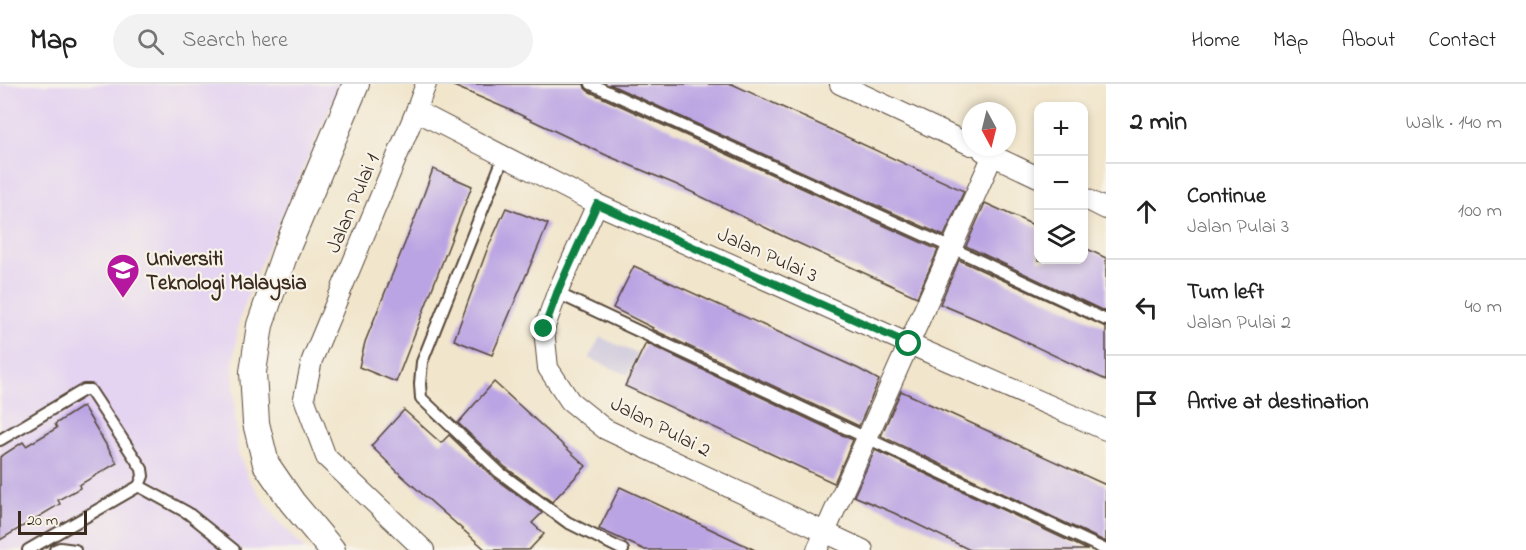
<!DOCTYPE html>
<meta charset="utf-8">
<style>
:root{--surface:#fff;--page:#f2f2f2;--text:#222;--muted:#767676;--line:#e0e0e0}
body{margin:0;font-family:"Indie Flower",sans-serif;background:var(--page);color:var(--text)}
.controls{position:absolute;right:18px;top:18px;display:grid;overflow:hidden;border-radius:12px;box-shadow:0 3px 9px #0003}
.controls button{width:54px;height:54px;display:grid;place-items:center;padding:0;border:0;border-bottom:2px solid var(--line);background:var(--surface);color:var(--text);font:30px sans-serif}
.compass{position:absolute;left:962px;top:18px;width:54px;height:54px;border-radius:50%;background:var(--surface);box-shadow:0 3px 9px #0003;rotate:173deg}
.scale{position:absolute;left:18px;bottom:15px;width:69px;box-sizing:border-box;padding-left:6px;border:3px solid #3b2a1e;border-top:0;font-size:16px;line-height:21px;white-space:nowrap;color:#3b2a1e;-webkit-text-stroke:4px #f7f3e8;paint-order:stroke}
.stop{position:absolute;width:18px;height:18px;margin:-14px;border:4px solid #0b8043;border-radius:50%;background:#fff}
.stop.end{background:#0b8043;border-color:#fff;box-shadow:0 2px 6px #0008}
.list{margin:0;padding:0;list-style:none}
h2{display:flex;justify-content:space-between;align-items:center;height:78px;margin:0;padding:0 24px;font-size:26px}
h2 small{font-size:20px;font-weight:400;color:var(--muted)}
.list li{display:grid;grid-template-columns:39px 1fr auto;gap:18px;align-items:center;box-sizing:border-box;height:96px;padding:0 24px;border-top:2px solid var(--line)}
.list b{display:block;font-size:22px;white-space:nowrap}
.list p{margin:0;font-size:20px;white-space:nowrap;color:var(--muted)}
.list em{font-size:20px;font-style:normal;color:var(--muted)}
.icon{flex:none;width:33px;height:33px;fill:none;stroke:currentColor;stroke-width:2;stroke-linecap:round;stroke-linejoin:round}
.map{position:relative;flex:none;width:1106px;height:466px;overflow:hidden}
header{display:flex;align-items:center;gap:36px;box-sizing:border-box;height:84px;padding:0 30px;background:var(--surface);border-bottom:2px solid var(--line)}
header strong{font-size:28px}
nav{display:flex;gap:33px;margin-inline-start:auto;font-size:21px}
.search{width:420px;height:54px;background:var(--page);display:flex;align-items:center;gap:15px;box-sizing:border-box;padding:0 21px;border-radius:33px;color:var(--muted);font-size:22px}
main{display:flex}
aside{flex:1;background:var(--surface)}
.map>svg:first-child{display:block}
.built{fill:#e4d3f1}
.industrial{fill:#c6c0d9}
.building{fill:#bba4e3}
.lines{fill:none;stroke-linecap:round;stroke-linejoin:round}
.service-casing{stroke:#564638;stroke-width:14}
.minor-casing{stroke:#564638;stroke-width:22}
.tertiary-casing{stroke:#564638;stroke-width:28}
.service{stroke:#fff;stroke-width:10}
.minor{stroke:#fff;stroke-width:20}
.tertiary{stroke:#fff;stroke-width:26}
.route{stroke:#0b8043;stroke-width:8}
.labels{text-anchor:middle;stroke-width:4.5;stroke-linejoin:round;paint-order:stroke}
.street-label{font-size:21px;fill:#3b2a1e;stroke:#f7f3e8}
.poi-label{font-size:21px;font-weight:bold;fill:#3b2a1e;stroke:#f7f3e8;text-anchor:start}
</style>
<header>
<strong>Map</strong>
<div class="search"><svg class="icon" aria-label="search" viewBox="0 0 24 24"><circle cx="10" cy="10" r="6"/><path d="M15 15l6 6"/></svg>Search here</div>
<nav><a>Home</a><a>Map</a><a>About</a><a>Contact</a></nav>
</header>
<main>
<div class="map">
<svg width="1106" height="466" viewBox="0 0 1106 466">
<rect width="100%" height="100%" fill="#f7f3e8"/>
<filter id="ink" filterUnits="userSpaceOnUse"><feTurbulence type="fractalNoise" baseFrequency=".0167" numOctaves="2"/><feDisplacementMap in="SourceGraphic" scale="12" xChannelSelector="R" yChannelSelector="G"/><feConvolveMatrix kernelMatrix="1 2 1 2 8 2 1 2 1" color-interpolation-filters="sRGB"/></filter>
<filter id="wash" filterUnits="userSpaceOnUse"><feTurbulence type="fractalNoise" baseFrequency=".008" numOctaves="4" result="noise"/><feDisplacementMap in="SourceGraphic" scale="24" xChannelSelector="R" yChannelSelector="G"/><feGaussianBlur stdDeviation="1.35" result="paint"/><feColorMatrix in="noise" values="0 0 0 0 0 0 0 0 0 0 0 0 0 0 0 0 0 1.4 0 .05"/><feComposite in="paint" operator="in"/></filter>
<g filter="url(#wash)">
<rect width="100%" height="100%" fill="#f1e5cb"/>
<path class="built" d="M 0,0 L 341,0 L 255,192 L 239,237 L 233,280 L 235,332 L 238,369 L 249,395 L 279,438 L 306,466 L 0,466 Z"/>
<path class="industrial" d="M 600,253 L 638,270 L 628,291 L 589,274 Z"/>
<g id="blocks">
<g class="building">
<path d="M 449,0 L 584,0 L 585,4 L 588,7 L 938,166 L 917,213 L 787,154 L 675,100 L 608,72 L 510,26 Z"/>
<path d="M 609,0 L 732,0 L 964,107 L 944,152 Z"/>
<path d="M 433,85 L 472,102 L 396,298 L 359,283 L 365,258 L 417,129 Z"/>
<path d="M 985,119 L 1038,143 L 1038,176 L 1083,176 L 1083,163 L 1106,174 L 1106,228 L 966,162 Z"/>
<path d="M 506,124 L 548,140 L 492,271 L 454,256 L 487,166 Z"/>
<path d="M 959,176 L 1106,243 L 1106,296 L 988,240 L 940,220 Z"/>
<path d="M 634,182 L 859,285 L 879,296 L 859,342 L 652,245 L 653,244 L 613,224 Z"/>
<path d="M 646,259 L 853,356 L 834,399 L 625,302 Z"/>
<path d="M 494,298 L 586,382 L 552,418 L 504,382 L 458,339 Z"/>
<path d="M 901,307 L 1106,401 L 1106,458 L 881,352 Z"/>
<path d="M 83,322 L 117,379 L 79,401 L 80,404 L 58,416 L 60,420 L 0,456 L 0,373 L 23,358 L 26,362 L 57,344 L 55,340 Z"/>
<path d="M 404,326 L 441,359 L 449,351 L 494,394 L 542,429 L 532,439 L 544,450 L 529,466 L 486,466 L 402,392 L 371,362 Z"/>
<path d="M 875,366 L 1088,466 L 970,466 L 894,429 L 854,412 Z"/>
<path d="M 620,403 L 702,441 L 755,466 L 645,466 L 619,454 L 599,445 Z"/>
</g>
</g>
</g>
<g filter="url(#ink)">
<use href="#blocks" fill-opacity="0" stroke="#564638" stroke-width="1.5"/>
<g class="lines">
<g class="service-casing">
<g id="service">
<path d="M 591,0 L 952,164 L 1106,236"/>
<path d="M 504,72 L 422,278 L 420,300 L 421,314 L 499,388 L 567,438 L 623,466"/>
<path d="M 557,209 L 1106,466"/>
<path d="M 0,356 L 84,306 L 90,306 L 142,385 L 143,392 L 139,402 L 28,466"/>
<path d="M 139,402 L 188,429 L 234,466"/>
<path d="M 55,466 L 60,464 L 75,466"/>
</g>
</g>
<g class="minor-casing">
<g id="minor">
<path d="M 840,0 L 971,61"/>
<path d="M 416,27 L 597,120 L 909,260 L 1106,346"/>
<path d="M 983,67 L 1038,93"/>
<path d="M 1084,114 L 1106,125"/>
<path d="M 597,120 L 557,209 L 544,245 L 548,284 L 570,317 L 605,345 L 863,466"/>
<path d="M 424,466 L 326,373 L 304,314 L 312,276 L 416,27 L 426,0"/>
<path d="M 817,466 L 993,71"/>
</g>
</g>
<g class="tertiary-casing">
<path id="tertiary" d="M 332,466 L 292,418 L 266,380 L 256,339 L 253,288 L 260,241 L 286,166 L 356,0"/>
</g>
<use href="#service" class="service"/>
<use href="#minor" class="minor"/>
<use href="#tertiary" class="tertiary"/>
</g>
</g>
<g class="lines" filter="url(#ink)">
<path class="route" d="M 544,245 L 557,209 L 597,120 L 909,260"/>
</g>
<defs>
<g id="university-pin" transform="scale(1.725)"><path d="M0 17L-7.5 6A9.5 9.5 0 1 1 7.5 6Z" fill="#b5179e" stroke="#f7f3e8"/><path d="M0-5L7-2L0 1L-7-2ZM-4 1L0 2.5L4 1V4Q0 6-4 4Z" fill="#fff"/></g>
</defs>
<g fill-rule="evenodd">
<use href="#university-pin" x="123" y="186"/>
</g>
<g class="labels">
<g class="street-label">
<text transform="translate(352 119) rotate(-67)" y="7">Jalan Pulai 1</text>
<text transform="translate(768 170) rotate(24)" y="7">Jalan Pulai 3</text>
<text transform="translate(661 342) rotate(27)" y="7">Jalan Pulai 2</text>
</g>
<g class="poi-label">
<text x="146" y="181">Universiti<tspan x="146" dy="24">Teknologi Malaysia</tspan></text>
</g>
</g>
</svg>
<div class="controls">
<button>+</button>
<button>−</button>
<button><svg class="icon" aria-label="layers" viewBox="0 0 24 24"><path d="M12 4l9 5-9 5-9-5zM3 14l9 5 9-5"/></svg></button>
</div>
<svg class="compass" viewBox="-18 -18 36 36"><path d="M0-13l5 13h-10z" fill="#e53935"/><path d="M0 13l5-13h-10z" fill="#767676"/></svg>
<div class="scale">20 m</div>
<div class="stop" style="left:909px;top:260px"></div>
<div class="stop end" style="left:544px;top:245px"></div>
</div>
<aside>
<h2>2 min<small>Walk · 140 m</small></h2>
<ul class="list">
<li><svg class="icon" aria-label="ahead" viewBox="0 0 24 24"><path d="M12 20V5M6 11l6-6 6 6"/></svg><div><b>Continue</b><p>Jalan Pulai 3</p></div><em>100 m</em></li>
<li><svg class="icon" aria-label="left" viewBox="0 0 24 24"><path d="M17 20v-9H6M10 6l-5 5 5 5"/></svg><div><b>Turn left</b><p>Jalan Pulai 2</p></div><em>40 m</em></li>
<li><svg class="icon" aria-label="arrive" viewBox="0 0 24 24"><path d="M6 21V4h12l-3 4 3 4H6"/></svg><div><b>Arrive at destination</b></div></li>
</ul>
</aside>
</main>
